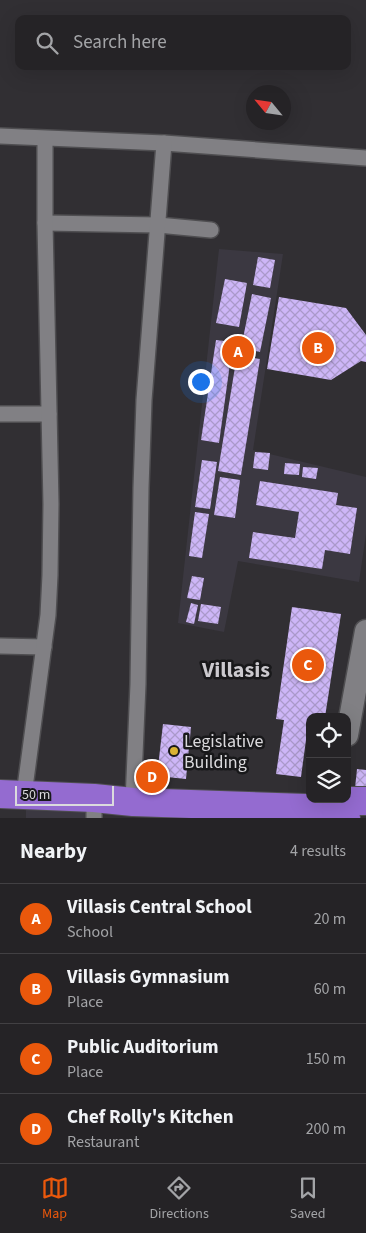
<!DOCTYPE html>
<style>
:root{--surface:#252326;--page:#312f32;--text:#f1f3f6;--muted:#a3a4a7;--line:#424043;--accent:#ea580c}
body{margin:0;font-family:"Source Sans 3",sans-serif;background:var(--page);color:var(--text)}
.controls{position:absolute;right:15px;bottom:15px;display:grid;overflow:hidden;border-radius:10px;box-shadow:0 5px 20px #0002}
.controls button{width:45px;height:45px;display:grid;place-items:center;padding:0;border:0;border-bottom:1px solid var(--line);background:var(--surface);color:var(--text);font:25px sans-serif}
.compass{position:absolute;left:246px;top:85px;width:45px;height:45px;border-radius:50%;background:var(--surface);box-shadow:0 5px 20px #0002;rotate:299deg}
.scale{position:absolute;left:15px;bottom:12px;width:99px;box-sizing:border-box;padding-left:5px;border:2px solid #dbdadd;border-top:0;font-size:14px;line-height:18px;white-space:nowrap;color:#dbdadd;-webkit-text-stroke:4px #18181a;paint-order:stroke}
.you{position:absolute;left:200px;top:381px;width:18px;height:18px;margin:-12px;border:4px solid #fff;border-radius:50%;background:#1a73e8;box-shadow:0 0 0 8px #1a73e833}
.badge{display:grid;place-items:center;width:32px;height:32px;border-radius:50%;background:var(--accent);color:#fff;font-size:16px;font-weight:700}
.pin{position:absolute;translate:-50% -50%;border:2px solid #fff;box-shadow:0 1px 5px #0006}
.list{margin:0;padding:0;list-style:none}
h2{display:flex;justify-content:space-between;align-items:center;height:65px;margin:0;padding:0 20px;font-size:21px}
h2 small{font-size:16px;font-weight:400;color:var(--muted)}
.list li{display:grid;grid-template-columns:32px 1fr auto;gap:15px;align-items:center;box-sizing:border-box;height:70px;padding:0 20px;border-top:1px solid var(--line)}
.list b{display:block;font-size:19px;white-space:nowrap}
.list p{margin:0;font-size:16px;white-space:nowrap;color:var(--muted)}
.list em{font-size:16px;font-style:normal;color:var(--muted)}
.icon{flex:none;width:28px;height:28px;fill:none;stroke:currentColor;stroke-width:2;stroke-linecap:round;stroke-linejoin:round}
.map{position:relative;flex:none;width:366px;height:818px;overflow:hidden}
.search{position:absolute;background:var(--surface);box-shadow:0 5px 20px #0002;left:15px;right:15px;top:15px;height:55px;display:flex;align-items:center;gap:12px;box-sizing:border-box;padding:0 18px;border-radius:10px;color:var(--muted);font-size:19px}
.sheet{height:345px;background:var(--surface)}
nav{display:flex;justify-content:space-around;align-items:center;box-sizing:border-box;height:70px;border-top:1px solid var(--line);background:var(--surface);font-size:14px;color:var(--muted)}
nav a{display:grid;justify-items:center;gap:2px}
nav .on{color:var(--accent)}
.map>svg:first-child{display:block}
.built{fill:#3b3841}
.building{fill:url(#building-cross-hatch)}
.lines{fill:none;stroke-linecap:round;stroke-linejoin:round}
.street-casing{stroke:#4f4e51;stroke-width:18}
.secondary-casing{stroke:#4f4e51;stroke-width:25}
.highway-casing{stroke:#4f4e51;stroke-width:30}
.street{stroke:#818084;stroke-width:15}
.secondary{stroke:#818084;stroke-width:22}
.highway{stroke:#946bd0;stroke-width:28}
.poi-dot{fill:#dab333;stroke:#18181a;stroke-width:2}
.labels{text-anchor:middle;stroke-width:5;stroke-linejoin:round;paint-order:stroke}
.poi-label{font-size:18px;fill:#dbdadd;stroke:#18181a;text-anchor:start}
.district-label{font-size:22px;font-weight:bold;fill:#cbc9ce;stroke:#18181a}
</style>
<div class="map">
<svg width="366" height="818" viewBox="0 0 366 818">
<defs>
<pattern id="building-cross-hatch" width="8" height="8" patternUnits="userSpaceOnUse" patternTransform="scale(1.25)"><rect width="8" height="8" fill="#cdb6f7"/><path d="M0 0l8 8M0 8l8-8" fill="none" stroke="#aa99ca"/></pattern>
</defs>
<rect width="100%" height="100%" fill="#312f33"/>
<g class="built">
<path d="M 219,249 L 283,254 L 253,450 L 366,477 L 366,534 L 359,582 L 238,561 L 224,632 L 178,623 Z"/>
<path d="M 26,808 L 88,811 L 87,818 L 26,818 Z"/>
</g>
<g class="building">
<path d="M 258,257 L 275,260 L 270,288 L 253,285 Z"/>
<path d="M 225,279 L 247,283 L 239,327 L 216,323 Z"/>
<path d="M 252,294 L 271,298 L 260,352 L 241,348 Z"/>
<path d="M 279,297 L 346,308 L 366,335 L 366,362 L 361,361 L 331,380 L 267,369 Z"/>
<path d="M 216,340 L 233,342 L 219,443 L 201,440 Z"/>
<path d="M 237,355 L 260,359 L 241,475 L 218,471 Z"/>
<path d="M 255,452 L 270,453 L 268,470 L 253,468 Z"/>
<path d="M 202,460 L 217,462 L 210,509 L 195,507 Z"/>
<path d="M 285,463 L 300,464 L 299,475 L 284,474 Z"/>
<path d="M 303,467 L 318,468 L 316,479 L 302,477 Z"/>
<path d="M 220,477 L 240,480 L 235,518 L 214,515 Z"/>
<path d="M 260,481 L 338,493 L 336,505 L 357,508 L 350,554 L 325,550 L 322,569 L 249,558 L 253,532 L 295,538 L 299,512 L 256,505 Z"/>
<path d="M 195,512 L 209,514 L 202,558 L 189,556 Z"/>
<path d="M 192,576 L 204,578 L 200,600 L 187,598 Z"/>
<path d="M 191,603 L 198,605 L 194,624 L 186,622 Z"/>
<path d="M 201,604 L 221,607 L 218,624 L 198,621 Z"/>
<path d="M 292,607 L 341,614 L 325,717 L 310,717 L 310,725 L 308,725 L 301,777 L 276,774 L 284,720 L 276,719 Z"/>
<path d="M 163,724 L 191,727 L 186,779 L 157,776 Z"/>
<path d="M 138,760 L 157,761 L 156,782 L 138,781 Z"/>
<path d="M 357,769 L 366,770 L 366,788 L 355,788 Z"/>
</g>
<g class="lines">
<g class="street-casing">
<g id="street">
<path d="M 0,136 L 164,143 L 366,158"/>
<path d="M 45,223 L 158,225 L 211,230"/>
<path d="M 0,414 L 49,414"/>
<path d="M 0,646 L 44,647"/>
<path d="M 24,795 L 48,615 L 50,575 L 51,504 L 45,223 L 45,139"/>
<path d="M 94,798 L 94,818"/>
<path d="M 133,802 L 138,684 L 141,488 L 144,400 L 164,143"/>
</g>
</g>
<g class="secondary-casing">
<path id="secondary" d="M 347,735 L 366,631"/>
</g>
<g class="highway-casing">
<g id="highway">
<path d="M 0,794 L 94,798 L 133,802 L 336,809 L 346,818"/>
<path d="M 336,809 L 348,801 L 366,801"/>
</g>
</g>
<use href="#street" class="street"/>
<use href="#secondary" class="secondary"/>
<use href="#highway" class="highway"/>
</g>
<circle class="poi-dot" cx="174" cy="751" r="5"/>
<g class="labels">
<g class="poi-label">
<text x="184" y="747">Legislative<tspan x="184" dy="21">Building</tspan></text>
</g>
<g class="district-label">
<text x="236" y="677">Villasis</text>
</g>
</g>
</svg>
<div class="controls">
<button><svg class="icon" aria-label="locate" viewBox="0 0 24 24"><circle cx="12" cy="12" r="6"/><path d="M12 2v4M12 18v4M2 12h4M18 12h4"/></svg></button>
<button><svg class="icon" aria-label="layers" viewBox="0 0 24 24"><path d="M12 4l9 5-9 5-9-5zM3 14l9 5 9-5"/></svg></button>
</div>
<svg class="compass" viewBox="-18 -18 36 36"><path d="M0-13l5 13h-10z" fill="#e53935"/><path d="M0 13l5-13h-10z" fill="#a3a4a7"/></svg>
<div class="scale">50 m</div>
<div class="you"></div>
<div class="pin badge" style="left:238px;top:352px">A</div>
<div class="pin badge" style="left:318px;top:348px">B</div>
<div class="pin badge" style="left:308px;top:665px">C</div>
<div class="pin badge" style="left:152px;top:777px">D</div>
<div class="search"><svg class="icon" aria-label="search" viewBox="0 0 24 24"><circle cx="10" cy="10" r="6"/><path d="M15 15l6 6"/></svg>Search here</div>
</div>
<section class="sheet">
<h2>Nearby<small>4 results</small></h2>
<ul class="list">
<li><span class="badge">A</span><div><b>Villasis Central School</b><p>School</p></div><em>20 m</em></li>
<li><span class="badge">B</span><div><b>Villasis Gymnasium</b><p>Place</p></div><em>60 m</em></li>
<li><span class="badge">C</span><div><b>Public Auditorium</b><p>Place</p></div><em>150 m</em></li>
<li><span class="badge">D</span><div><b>Chef Rolly's Kitchen</b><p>Restaurant</p></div><em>200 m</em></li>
</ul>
</section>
<nav>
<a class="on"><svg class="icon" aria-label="map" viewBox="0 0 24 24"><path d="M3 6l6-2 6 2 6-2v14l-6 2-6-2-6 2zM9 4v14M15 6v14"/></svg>Map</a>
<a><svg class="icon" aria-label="directions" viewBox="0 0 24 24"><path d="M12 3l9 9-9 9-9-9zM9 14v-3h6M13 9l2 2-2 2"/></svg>Directions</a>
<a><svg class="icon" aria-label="saved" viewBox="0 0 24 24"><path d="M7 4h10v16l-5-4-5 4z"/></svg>Saved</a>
</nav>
